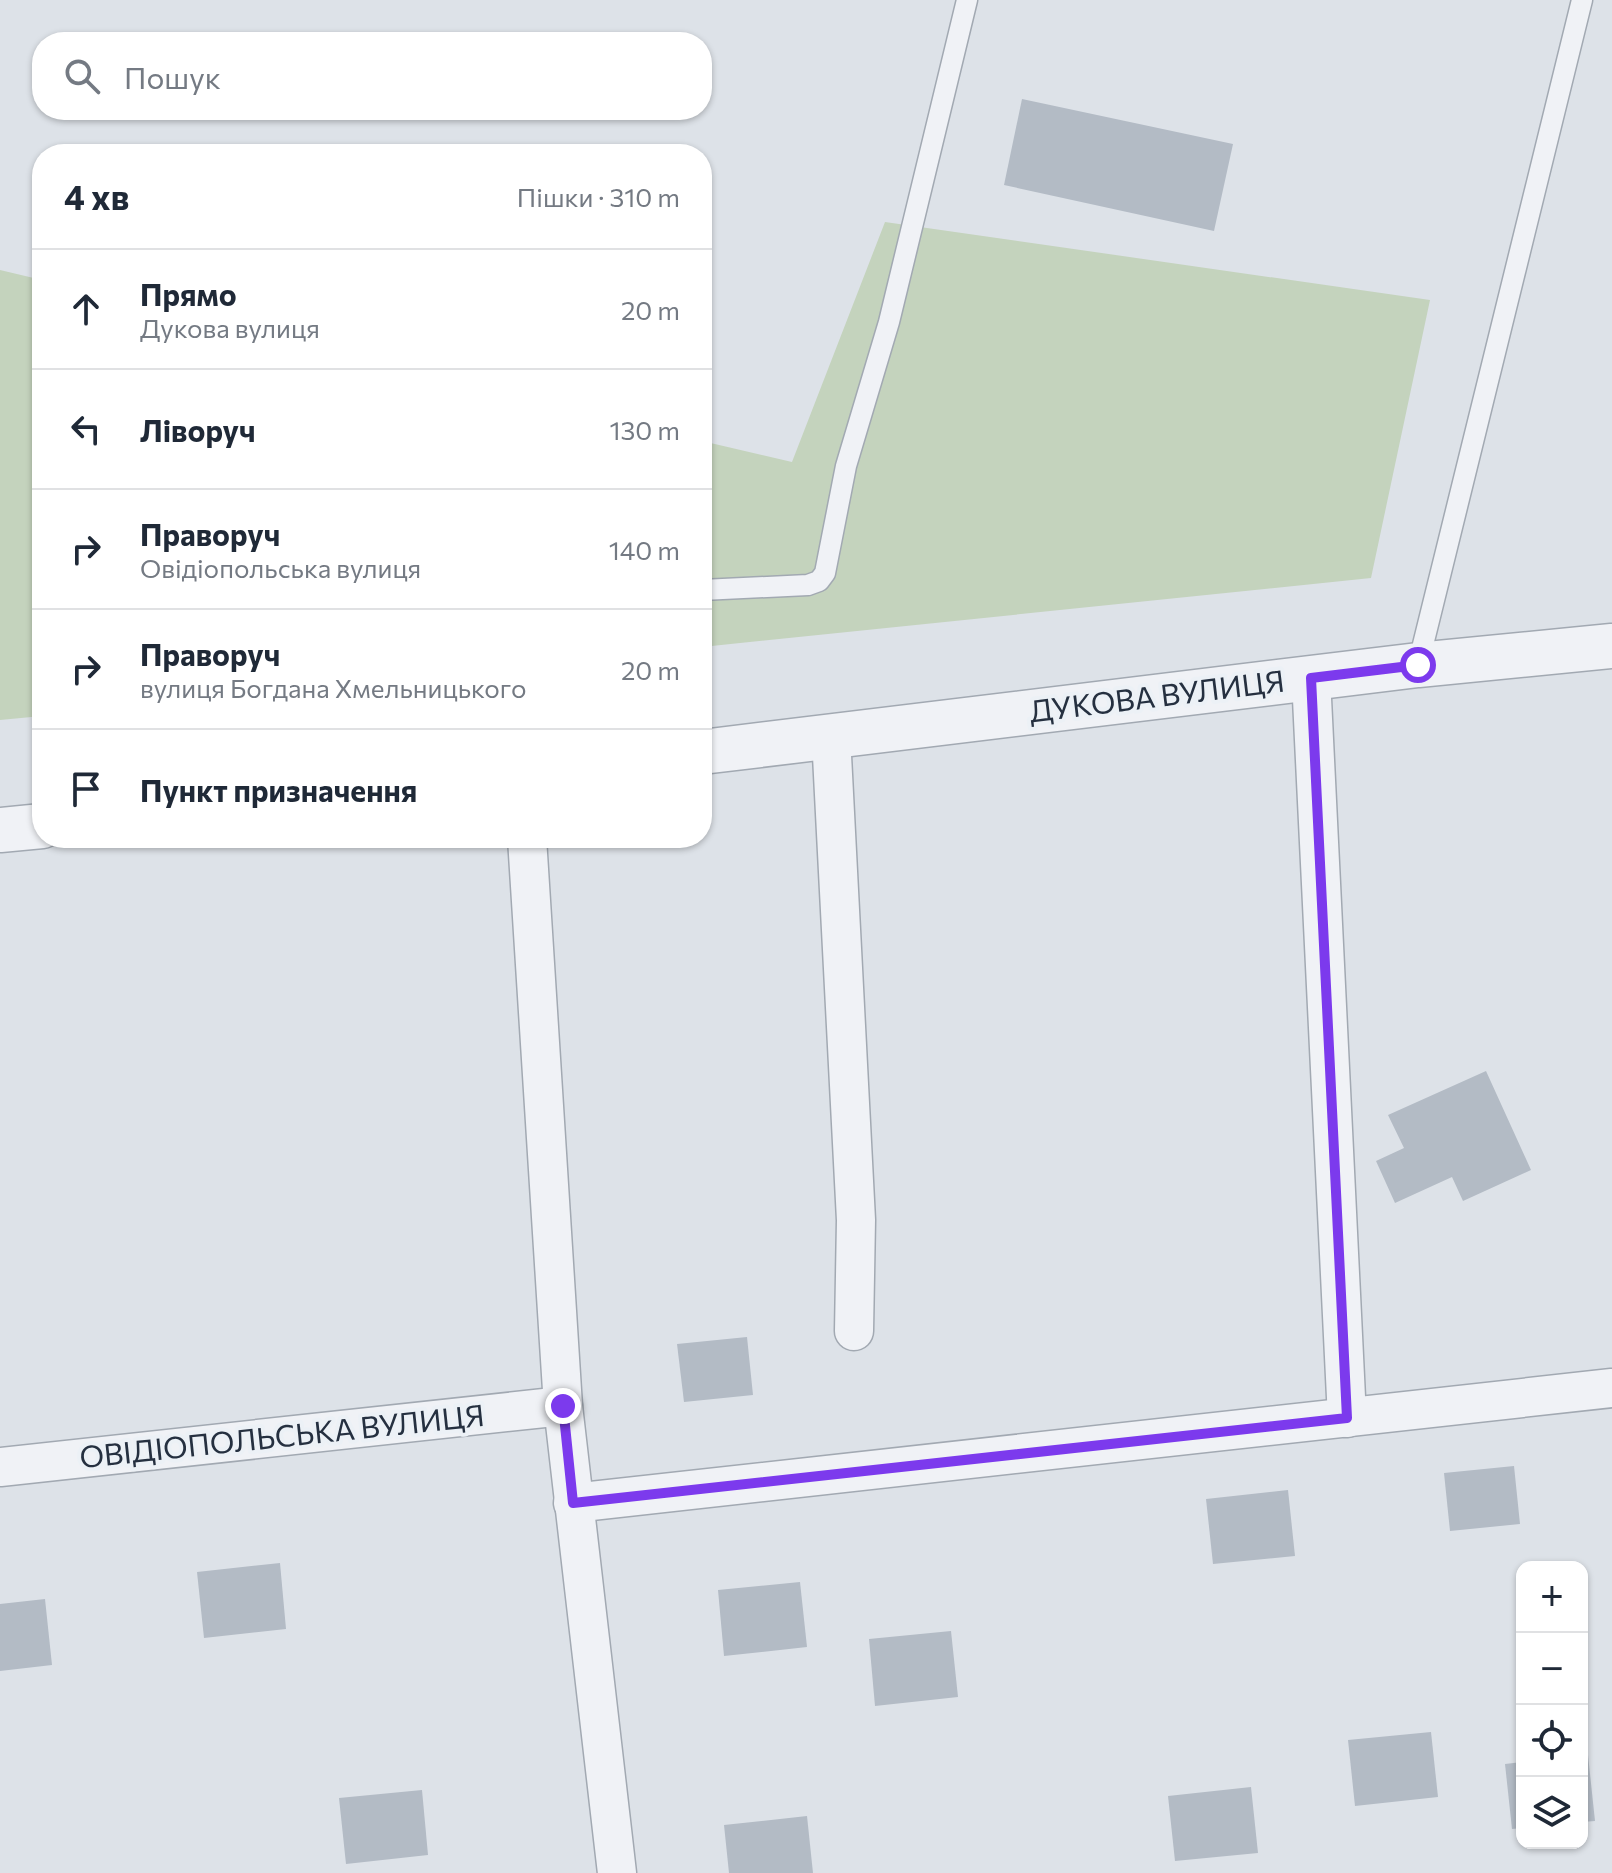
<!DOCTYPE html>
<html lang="uk">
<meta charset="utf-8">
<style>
:root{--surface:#fff;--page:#f6f6f7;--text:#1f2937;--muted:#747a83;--line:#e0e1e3}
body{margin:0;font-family:Commissioner,sans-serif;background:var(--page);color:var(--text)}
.controls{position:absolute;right:24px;bottom:24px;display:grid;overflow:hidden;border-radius:16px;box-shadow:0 2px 6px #0004}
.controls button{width:72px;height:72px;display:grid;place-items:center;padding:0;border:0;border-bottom:2px solid var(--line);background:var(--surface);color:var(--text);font:40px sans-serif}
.stop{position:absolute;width:24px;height:24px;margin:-18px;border:6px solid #7c3aed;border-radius:50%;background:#fff}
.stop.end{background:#7c3aed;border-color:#fff;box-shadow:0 2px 8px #0008}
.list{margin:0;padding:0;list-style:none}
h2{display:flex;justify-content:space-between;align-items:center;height:104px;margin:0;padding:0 32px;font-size:34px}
h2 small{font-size:26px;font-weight:400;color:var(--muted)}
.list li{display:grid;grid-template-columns:52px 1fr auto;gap:24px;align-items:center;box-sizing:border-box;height:120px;padding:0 32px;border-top:2px solid var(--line)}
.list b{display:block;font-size:30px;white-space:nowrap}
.list p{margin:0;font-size:26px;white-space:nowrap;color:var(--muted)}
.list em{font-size:26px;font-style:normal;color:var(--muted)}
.icon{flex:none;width:44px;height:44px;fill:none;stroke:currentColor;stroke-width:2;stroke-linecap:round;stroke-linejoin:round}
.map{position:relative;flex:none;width:1612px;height:1873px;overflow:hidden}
.search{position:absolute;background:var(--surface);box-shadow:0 2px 6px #0004;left:32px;top:32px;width:680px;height:88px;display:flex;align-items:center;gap:20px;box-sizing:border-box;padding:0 28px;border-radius:32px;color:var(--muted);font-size:30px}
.panel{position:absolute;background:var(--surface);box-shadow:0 2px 6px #0004;left:32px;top:144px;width:680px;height:704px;border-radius:32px}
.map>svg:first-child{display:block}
.green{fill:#c4d3bd}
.building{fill:#b3bbc5}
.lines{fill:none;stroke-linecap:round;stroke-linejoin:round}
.service-casing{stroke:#a2a9b2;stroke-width:23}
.minor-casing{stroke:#a2a9b2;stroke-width:41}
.tertiary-casing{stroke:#a2a9b2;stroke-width:47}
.service{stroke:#f0f2f6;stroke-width:20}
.minor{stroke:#f0f2f6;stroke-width:38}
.tertiary{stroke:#f0f2f6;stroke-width:44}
.route{stroke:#7c3aed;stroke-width:10}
.labels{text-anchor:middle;stroke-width:8;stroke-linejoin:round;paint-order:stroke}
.street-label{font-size:30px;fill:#253040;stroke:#ecf1f6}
</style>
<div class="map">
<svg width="1612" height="1873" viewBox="0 0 1612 1873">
<rect width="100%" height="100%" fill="#dde2e8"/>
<g class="green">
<path d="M 885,222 L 1430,300 L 1371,578 L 702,647 L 702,441 L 792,462 Z"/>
<path d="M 0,270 L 42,280 L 42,716 L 0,720 Z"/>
</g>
<g class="building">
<path d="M 1022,99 L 1233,144 L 1214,231 L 1004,185 Z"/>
<path d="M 1486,1071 L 1531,1170 L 1463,1201 L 1452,1177 L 1395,1203 L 1376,1161 L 1404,1148 L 1388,1115 Z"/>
<path d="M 747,1337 L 753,1395 L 684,1402 L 677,1344 Z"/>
<path d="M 1514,1466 L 1520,1524 L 1450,1531 L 1444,1473 Z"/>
<path d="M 1288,1490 L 1295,1556 L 1213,1564 L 1206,1499 Z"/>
<path d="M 280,1563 L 286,1629 L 204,1638 L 197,1572 Z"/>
<path d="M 800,1582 L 807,1647 L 724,1656 L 718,1590 Z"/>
<path d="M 45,1599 L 52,1665 L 0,1671 L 0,1604 Z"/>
<path d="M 951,1631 L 958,1697 L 875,1706 L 869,1639 Z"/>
<path d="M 1431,1732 L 1438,1797 L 1355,1806 L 1348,1740 Z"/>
<path d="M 1588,1755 L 1595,1821 L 1582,1822 L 1582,1756 Z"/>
<path d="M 1522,1762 L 1522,1828 L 1512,1829 L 1505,1764 Z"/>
<path d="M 1251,1787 L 1258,1853 L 1175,1861 L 1168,1796 Z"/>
<path d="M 422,1790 L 428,1855 L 346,1864 L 339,1798 Z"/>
<path d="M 807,1816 L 813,1873 L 729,1873 L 724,1825 Z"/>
</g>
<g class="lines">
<g class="service-casing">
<g id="service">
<path d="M 702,590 L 808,585 L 819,581 L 825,573 L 846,466 L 889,322 L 967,0"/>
<path d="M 1418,665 L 1582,0"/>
</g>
</g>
<g class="minor-casing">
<g id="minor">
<path d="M 1311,678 L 1347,1418"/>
<path d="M 831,736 L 856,1220 L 854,1331"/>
<path d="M 527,838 L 563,1406 L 617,1873"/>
<path d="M 0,1467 L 563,1406"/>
<path d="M 573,1503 L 1612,1388"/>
</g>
</g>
<g class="tertiary-casing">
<g id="tertiary">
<path d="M 702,752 L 1418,665 L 1612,646"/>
<path d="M 0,830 L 42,826"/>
</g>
</g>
<use href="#service" class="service"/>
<use href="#minor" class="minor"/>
<use href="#tertiary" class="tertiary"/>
</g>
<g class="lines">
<path class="route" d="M 563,1406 L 573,1503 L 1347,1418 L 1311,678 L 1418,665"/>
</g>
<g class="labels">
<g class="street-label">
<text transform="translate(1157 697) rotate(-7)" y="10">ДУКОВА ВУЛИЦЯ</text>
<text transform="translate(282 1437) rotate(-6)" y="10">ОВІДІОПОЛЬСЬКА ВУЛИЦЯ</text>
</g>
</g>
</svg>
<div class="controls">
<button>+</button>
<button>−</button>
<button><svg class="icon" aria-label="locate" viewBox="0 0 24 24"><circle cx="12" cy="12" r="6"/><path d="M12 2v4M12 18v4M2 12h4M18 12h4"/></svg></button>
<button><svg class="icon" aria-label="layers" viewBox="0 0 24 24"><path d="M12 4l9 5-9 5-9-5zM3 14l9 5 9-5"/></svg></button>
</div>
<div class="stop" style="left:1418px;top:665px"></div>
<div class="stop end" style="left:563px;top:1406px"></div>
<div class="search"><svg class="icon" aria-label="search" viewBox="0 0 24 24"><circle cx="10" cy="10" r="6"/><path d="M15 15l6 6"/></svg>Пошук</div>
<section class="panel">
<h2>4 хв<small>Пішки · 310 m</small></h2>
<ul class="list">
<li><svg class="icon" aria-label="ahead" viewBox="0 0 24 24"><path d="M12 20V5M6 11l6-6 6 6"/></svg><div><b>Прямо</b><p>Дукова вулиця</p></div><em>20 m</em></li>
<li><svg class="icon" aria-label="left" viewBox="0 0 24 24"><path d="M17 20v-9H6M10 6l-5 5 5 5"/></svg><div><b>Ліворуч</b></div><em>130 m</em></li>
<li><svg class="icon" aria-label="right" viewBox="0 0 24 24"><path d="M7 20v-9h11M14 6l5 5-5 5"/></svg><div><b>Праворуч</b><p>Овідіопольська вулиця</p></div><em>140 m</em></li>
<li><svg class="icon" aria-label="right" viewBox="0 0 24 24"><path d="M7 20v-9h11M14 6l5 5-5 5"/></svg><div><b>Праворуч</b><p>вулиця Богдана Хмельницького</p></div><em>20 m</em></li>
<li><svg class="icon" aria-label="arrive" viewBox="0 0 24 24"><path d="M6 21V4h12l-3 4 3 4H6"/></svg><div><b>Пункт призначення</b></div></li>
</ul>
</section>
</div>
